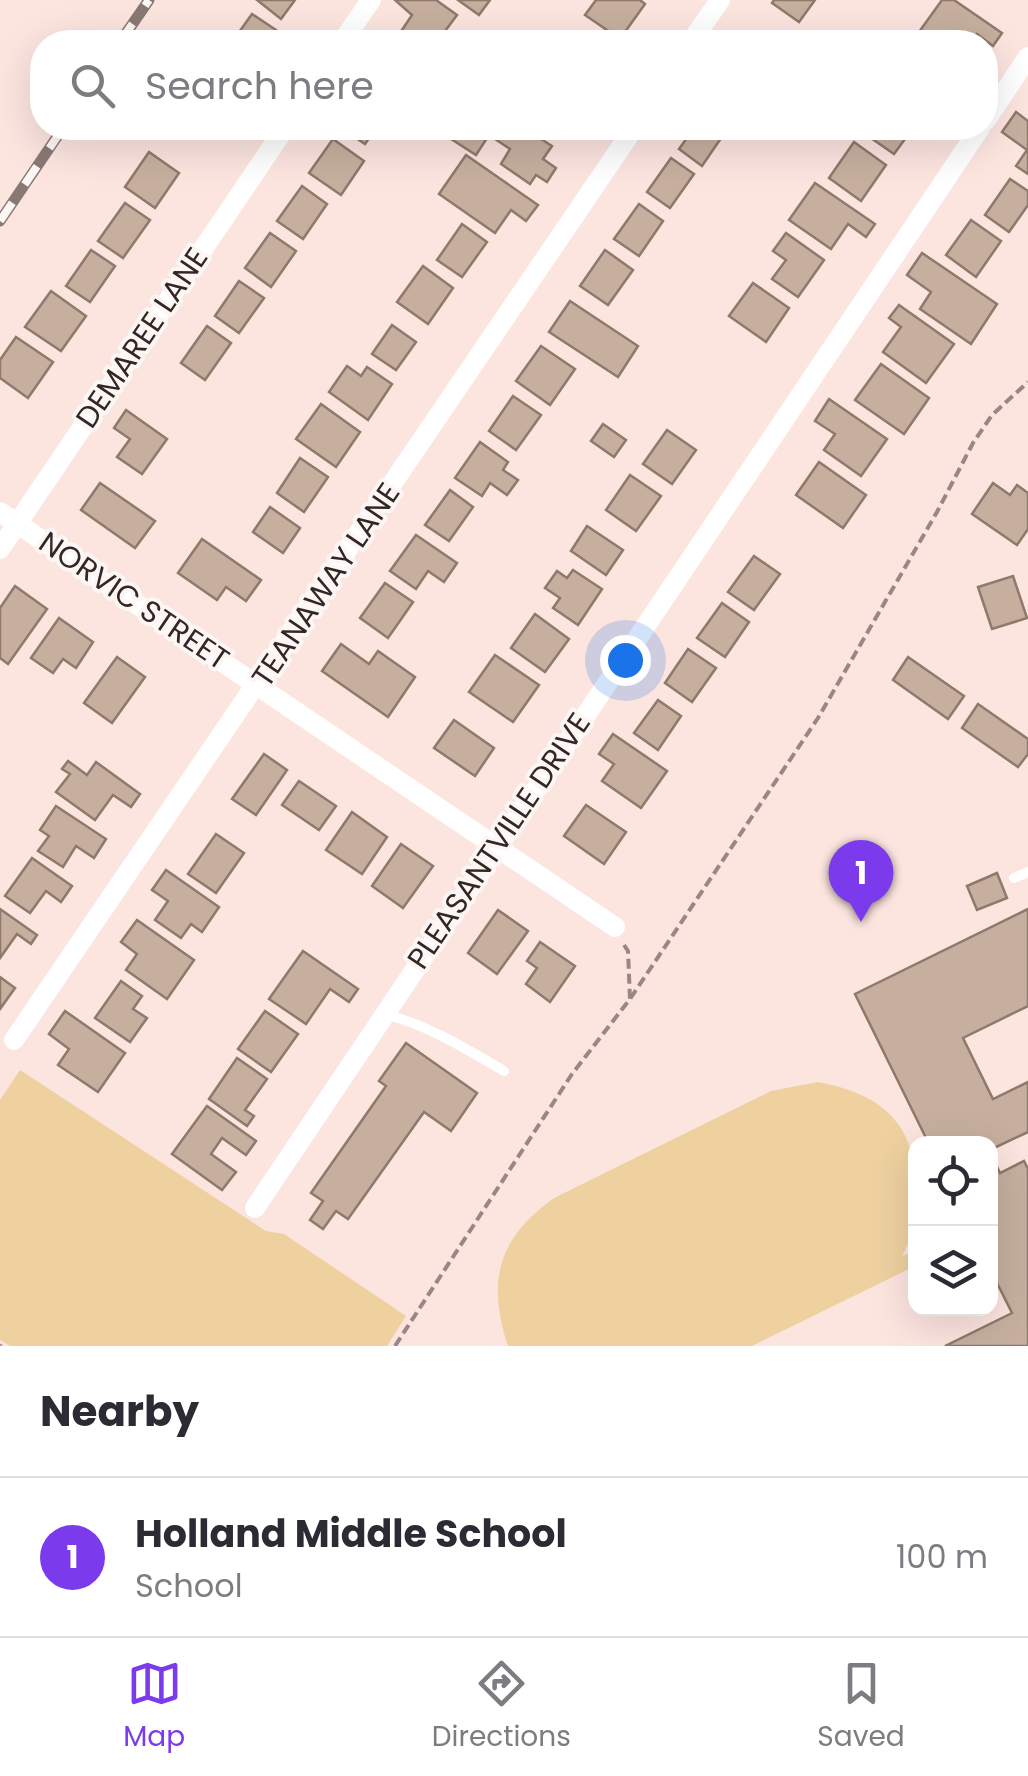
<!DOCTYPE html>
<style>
:root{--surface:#fff;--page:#f2f2f3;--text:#2b2b33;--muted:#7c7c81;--line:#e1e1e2;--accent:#7c3aed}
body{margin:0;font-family:Poppins,sans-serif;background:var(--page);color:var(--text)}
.controls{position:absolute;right:30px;bottom:30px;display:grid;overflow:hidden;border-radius:20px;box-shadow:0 10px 40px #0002}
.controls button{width:90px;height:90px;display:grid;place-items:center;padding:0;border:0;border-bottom:2px solid var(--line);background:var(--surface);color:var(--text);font:50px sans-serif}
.you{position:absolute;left:625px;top:660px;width:35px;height:35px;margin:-25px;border:8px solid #fff;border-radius:50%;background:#1a73e8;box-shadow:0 0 0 15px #1a73e833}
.badge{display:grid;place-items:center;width:65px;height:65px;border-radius:50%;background:var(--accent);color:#fff;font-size:32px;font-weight:700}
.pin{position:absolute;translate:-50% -82px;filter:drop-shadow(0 2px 5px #0008)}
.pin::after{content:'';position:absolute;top:52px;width:35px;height:30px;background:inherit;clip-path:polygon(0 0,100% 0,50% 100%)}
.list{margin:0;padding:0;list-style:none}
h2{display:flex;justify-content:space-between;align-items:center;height:130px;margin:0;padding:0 40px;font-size:42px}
h2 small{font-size:32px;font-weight:400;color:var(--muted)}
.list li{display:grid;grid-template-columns:65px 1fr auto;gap:30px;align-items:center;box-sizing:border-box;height:160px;padding:0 40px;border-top:2px solid var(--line)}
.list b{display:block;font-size:38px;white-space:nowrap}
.list p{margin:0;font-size:32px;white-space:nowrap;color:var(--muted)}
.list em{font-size:32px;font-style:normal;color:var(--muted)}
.icon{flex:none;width:55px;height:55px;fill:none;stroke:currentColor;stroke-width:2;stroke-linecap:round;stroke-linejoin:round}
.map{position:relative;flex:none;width:1028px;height:1346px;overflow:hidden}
.search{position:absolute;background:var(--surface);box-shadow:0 10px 40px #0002;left:30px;right:30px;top:30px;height:110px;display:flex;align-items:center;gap:25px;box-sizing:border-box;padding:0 35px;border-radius:40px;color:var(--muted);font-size:38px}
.sheet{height:290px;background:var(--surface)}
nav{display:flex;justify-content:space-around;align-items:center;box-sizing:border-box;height:140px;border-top:2px solid var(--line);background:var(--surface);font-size:28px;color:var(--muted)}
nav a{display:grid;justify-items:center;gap:5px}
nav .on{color:var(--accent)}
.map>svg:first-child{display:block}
.green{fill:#eed19f}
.building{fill:#c6af9f;stroke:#8e796a;stroke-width:2.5}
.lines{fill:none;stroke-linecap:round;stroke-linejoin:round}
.path{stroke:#998783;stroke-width:4;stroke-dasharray:10 5;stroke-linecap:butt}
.lane{stroke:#fff;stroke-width:10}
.street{stroke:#fff;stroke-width:20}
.rail-casing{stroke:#897874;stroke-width:11}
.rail{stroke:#fcf6f5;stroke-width:8;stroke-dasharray:22;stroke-linecap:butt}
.labels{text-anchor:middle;stroke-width:8;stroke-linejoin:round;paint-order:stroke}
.street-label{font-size:30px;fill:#322724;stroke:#fcf6f5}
</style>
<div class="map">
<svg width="1028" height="1346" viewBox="0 0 1028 1346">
<rect width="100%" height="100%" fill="#fce4df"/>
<g class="green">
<path d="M 20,1070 L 266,1231 L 284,1234 L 406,1316 L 387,1346 L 10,1346 L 0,1340 L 0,1100 Z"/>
<path d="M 818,1082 C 881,1094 916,1122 916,1190 C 916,1215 915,1233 902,1256 L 915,1251 L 915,1266 L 752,1346 L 508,1346 C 487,1281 497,1239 554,1198 L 771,1091 Z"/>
</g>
<g class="building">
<path d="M 257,0 L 295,0 L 281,19 Z"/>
<path d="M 395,0 L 436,0 L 457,15 L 437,42 L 419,42 L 402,30 L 412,15 Z"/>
<path d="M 458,0 L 490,0 L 479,15 Z"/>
<path d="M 596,0 L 640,0 L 645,4 L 620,39 L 585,15 Z"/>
<path d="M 774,0 L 815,0 L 799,22 L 772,3 Z"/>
<path d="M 942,0 L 954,0 L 1002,33 L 993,46 L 977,34 L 971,42 L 933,42 L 919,32 Z"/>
<path d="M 252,14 L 276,30 L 267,42 L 232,42 Z"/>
<path d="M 1016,112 L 1028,121 L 1028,174 L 1016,166 L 1027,150 L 1002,132 Z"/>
<path d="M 341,128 L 376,128 L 365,144 Z"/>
<path d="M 459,128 L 482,128 L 491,133 L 495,128 L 524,128 L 552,146 L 543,159 L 556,168 L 547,182 L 536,175 L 530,184 L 501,164 L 510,149 L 489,135 L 476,155 L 451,139 Z"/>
<path d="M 694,128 L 728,128 L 702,166 L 679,149 Z"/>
<path d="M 874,128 L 913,128 L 894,154 L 868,136 Z"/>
<path d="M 333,139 L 364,161 L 341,195 L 309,173 Z"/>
<path d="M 854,142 L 886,165 L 861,201 L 829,178 Z"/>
<path d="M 149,152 L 179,173 L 155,208 L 125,187 Z"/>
<path d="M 466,155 L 538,205 L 526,221 L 511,210 L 495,233 L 439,194 Z"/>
<path d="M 671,158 L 694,174 L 670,208 L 647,192 Z"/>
<path d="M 1010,179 L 1028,191 L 1028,205 L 1009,232 L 985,215 Z"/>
<path d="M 815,183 L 875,224 L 866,237 L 848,224 L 831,249 L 789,220 Z"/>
<path d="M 302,186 L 327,204 L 303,239 L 277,221 Z"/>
<path d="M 125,203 L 150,220 L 123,258 L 98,241 Z"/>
<path d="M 639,204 L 663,221 L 639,256 L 614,239 Z"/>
<path d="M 971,220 L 1001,241 L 976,277 L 946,255 Z"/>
<path d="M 462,224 L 487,242 L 462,277 L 437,260 Z"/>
<path d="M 270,233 L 296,251 L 271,287 L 245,268 Z"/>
<path d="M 786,233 L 824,260 L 798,297 L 772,279 L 786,260 L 773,251 Z"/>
<path d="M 91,250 L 115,266 L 90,302 L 66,286 Z"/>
<path d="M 605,250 L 633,270 L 608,305 L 580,286 Z"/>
<path d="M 922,253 L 997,304 L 971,344 L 920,309 L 931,292 L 907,275 Z"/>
<path d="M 423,266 L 453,288 L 428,324 L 397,302 Z"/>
<path d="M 239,281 L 264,298 L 239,333 L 215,316 Z"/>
<path d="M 753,283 L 789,308 L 766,342 L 729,316 Z"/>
<path d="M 51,291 L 86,316 L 61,351 L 25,327 Z"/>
<path d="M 570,301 L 638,346 L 618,377 L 549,332 Z"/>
<path d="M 899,305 L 954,344 L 926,383 L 883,352 L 901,327 L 889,318 Z"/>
<path d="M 392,325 L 416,342 L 396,370 L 372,354 Z"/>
<path d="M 207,326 L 231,343 L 205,380 L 181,363 Z"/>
<path d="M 16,337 L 53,362 L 28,398 L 0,378 L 0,360 Z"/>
<path d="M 541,346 L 575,369 L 550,405 L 516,381 Z"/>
<path d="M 881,364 L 929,398 L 904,434 L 855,400 Z"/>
<path d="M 347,366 L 361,376 L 367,367 L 392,384 L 368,420 L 329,392 Z"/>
<path d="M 513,396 L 541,415 L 516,450 L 489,431 Z"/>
<path d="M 829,399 L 887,439 L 861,476 L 824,450 L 835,434 L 815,421 Z"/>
<path d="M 321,404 L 360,432 L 336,467 L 296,439 Z"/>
<path d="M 126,410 L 167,439 L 142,474 L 117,457 L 130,439 L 114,428 Z"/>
<path d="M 603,424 L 626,440 L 614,457 L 591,441 Z"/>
<path d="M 667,430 L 696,450 L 672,484 L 643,464 Z"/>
<path d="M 480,442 L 508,462 L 503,470 L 518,480 L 507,495 L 490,483 L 482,496 L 455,478 Z"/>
<path d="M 300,458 L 328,477 L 304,512 L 277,493 Z"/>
<path d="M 819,462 L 866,495 L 843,528 L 796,495 Z"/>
<path d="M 630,475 L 661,496 L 636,531 L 606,510 Z"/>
<path d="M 100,483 L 155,521 L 135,548 L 81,510 Z"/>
<path d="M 993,483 L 1010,495 L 1017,485 L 1028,493 L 1028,529 L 1017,545 L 972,514 Z"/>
<path d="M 450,490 L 473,507 L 449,541 L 425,525 Z"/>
<path d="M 270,507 L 300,528 L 283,553 L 253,532 Z"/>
<path d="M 587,526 L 623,550 L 606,575 L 571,551 Z"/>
<path d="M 416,535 L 457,563 L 444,582 L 428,571 L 416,589 L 390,571 Z"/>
<path d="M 202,539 L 261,580 L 246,601 L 226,587 L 217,600 L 178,573 Z"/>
<path d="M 754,556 L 780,574 L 754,610 L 728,592 Z"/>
<path d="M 573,570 L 602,589 L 578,625 L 553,608 L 560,598 L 545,588 L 557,571 L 567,578 Z"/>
<path d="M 1013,576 L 1027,618 L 992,629 L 978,587 Z"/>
<path d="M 385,583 L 413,602 L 388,638 L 360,618 Z"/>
<path d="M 15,586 L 47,609 L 8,664 L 0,658 L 0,608 Z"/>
<path d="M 722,603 L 749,622 L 725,657 L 697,638 Z"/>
<path d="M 535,614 L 569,639 L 545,672 L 511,648 Z"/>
<path d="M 59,618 L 93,642 L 76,668 L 63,659 L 53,673 L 31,658 Z"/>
<path d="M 341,644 L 369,664 L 378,651 L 415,677 L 388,717 L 322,671 Z"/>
<path d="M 688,649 L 716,668 L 692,702 L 665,683 Z"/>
<path d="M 495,655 L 539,685 L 513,722 L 469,692 Z"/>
<path d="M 117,657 L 145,677 L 112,723 L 84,703 Z"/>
<path d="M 908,657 L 964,696 L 948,719 L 893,680 Z"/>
<path d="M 658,700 L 681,716 L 658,750 L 634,733 Z"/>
<path d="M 978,704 L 1028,739 L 1028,754 L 1018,767 L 962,728 Z"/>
<path d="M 454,720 L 494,748 L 475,776 L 434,748 Z"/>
<path d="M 613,734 L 667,771 L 641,808 L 602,781 L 614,764 L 599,754 Z"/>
<path d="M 264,754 L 287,770 L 256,815 L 232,799 Z"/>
<path d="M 68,761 L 87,775 L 96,762 L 140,794 L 131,807 L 113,795 L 95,820 L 56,792 L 70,774 L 62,769 Z"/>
<path d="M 299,781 L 336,806 L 319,830 L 282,805 Z"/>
<path d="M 586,805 L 626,832 L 604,864 L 564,836 Z"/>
<path d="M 56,806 L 106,839 L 94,858 L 76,846 L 63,867 L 38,851 L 49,836 L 40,830 Z"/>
<path d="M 352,812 L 387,837 L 362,874 L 326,850 Z"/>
<path d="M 216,834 L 244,853 L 216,893 L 188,874 Z"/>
<path d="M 401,844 L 433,866 L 403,908 L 372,886 Z"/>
<path d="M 32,858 L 72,886 L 61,902 L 46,891 L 30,913 L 5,896 Z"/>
<path d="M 166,870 L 219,907 L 202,932 L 191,924 L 181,938 L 155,920 L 168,901 L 152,890 Z"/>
<path d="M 997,873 L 1007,898 L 977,910 L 967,886 Z"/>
<path d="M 0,909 L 37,935 L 31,944 L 17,934 L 0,958 Z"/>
<path d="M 1028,909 L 1028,1006 L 963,1038 L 993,1099 L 1028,1082 L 1028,1132 L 990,1150 L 990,1144 L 929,1144 L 855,994 Z"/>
<path d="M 498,910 L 528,931 L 497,974 L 468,953 Z"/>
<path d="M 137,920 L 194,960 L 167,999 L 126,970 L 137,954 L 121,942 Z"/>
<path d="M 540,942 L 575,966 L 550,1002 L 526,984 L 537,968 L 527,961 Z"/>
<path d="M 303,951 L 358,989 L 349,1002 L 330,989 L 306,1024 L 269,999 Z"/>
<path d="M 0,977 L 15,988 L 0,1009 Z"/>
<path d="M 121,981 L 142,996 L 133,1009 L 147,1018 L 130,1042 L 95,1018 Z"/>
<path d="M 65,1011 L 125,1053 L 98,1092 L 58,1065 L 69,1049 L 49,1034 Z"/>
<path d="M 265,1011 L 298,1034 L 271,1072 L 238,1049 Z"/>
<path d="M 406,1043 L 477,1093 L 451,1131 L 424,1112 L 348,1219 L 336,1211 L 323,1229 L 310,1220 L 323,1201 L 311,1193 L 386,1086 L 379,1081 Z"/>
<path d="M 237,1058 L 267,1079 L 245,1110 L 254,1116 L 247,1126 L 209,1099 Z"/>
<path d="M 207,1106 L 256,1141 L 246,1155 L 222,1138 L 211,1154 L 236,1172 L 222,1190 L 172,1154 Z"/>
<path d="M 990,1152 L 1000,1173 L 1024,1161 L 1028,1169 L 1028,1346 L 945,1346 L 1012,1313 L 990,1269 Z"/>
</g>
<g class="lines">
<g class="path">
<path d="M 624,945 L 628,951 L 630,999"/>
<path d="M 0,1345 L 1,1346"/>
<path d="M 395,1346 L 572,1074 L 630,999 L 818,718 L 937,512 L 973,443 L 992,415 L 1028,382"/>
</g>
<g class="lane">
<path d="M 1014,878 L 1028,872"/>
<path d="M 384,1014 C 428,1025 465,1048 504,1071"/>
</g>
<g class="street">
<path d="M 342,42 L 371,0"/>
<path d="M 691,42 L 720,0"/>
<path d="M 986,120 L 1028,57"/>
<path d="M 0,512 L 615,927"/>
<path d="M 0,549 L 285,128"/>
<path d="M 14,1040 L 634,128"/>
<path d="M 255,1208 L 980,128"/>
</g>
<g class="rail-casing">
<g id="rail">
<path d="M 120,42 L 149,0"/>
<path d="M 0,221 L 63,128"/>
</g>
</g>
<use href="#rail" class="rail"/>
</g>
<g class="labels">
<g class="street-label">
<text transform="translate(142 338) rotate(-56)" y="10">DEMAREE LANE</text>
<text transform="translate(326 585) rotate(-56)" y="10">TEANAWAY LANE</text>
<text transform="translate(134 601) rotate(34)" y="10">NORVIC STREET</text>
<text transform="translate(499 841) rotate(-56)" y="10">PLEASANTVILLE DRIVE</text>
</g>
</g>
</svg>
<div class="controls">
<button><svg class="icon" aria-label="locate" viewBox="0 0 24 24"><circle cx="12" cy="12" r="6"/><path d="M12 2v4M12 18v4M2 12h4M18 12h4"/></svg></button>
<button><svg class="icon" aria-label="layers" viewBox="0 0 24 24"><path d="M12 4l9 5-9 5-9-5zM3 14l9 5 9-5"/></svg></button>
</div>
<div class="you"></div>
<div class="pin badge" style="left:861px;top:922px">1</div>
<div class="search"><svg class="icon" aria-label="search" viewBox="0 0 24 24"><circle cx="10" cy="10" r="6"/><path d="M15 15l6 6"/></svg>Search here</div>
</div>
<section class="sheet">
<h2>Nearby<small></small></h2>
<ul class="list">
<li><span class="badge">1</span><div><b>Holland Middle School</b><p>School</p></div><em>100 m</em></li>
</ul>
</section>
<nav>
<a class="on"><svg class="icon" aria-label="map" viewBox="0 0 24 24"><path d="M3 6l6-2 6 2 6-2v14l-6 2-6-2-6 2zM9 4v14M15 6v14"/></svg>Map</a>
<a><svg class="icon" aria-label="directions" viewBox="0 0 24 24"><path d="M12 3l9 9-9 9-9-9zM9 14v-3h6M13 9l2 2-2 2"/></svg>Directions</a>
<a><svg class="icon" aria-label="saved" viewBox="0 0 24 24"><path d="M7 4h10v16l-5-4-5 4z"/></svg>Saved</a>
</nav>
